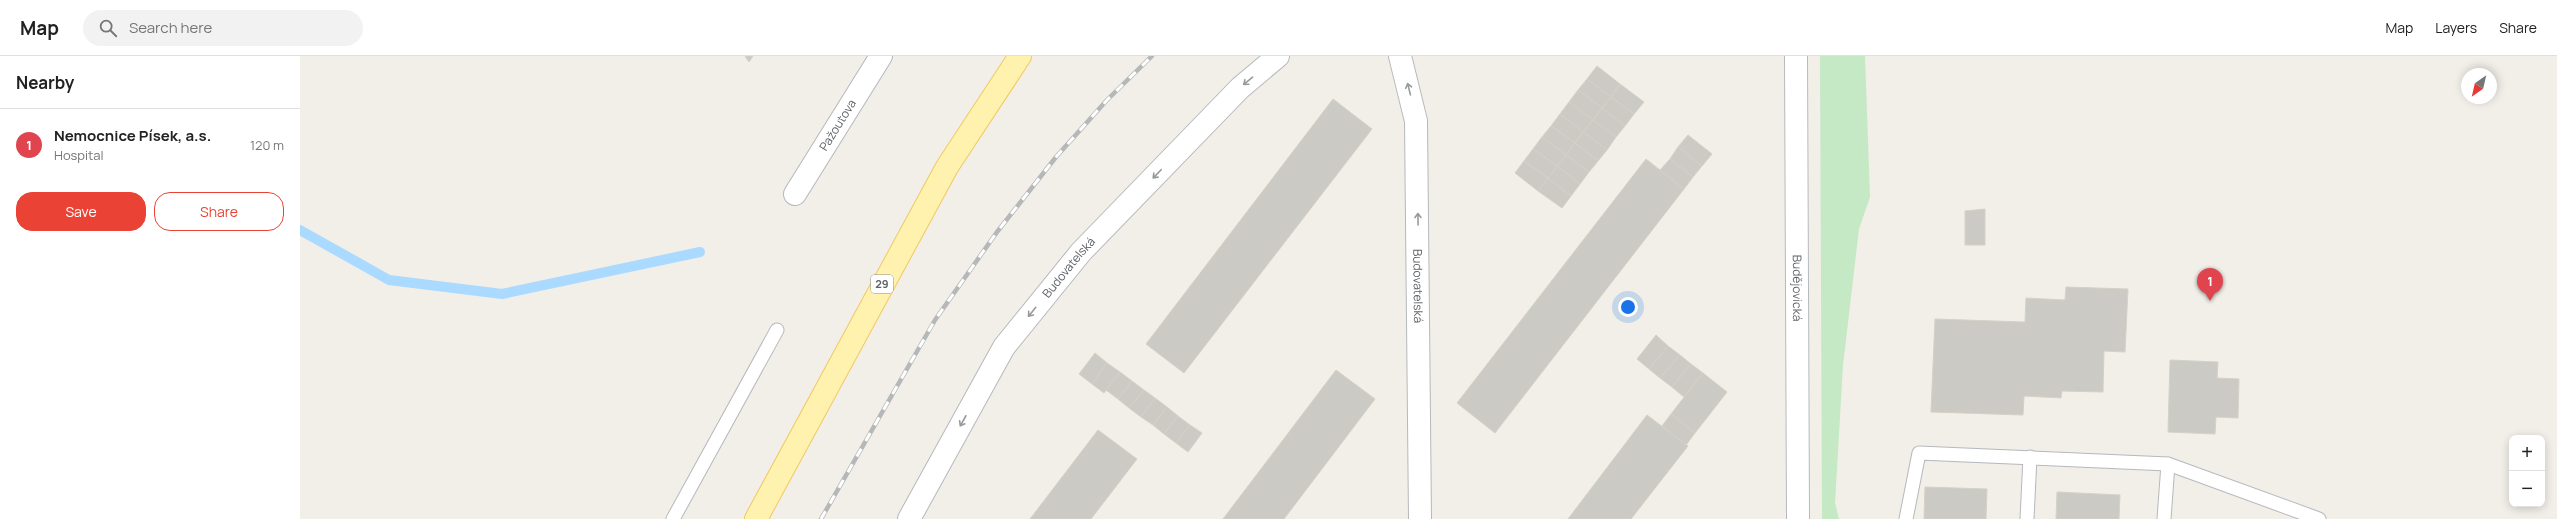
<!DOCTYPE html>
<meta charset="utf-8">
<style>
:root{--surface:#fff;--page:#f2f2f2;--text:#222;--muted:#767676;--line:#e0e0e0;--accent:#ea4335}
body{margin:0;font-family:Manrope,sans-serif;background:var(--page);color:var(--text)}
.controls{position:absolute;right:12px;bottom:12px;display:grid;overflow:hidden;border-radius:8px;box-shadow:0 2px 10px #0003}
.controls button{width:36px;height:36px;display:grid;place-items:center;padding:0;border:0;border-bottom:1px solid var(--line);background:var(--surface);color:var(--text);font:20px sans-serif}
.compass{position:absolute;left:2161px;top:12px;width:36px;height:36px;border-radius:50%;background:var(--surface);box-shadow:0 2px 10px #0003;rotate:214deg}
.you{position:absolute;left:1328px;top:251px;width:14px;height:14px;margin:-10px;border:3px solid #fff;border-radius:50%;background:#1a73e8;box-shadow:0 0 0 6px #1a73e833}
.badge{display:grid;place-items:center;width:26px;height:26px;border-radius:50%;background:var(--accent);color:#fff;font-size:13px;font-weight:700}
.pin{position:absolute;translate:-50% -33px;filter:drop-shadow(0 1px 2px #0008)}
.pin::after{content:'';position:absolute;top:21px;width:14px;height:12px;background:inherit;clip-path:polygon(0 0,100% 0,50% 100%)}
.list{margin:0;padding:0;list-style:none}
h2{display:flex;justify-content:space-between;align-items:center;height:52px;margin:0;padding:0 16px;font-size:17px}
h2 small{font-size:13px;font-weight:400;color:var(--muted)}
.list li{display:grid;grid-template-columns:26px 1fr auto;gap:12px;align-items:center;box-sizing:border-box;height:72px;padding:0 16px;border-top:1px solid var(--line)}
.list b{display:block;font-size:15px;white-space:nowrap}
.list p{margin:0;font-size:13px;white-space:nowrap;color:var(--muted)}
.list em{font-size:13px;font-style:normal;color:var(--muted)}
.actions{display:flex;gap:8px;padding:12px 16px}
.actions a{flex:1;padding:9px 0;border:1px solid var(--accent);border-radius:16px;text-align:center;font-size:14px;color:var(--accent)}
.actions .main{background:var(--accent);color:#fff}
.icon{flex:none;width:22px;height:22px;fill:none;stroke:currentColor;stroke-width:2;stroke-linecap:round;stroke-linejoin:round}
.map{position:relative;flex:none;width:2257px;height:463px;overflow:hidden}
header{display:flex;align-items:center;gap:24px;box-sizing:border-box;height:56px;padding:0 20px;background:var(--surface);border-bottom:1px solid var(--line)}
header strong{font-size:19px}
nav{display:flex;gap:22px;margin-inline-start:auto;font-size:14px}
.search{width:280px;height:36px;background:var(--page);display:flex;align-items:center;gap:10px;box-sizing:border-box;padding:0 14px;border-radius:22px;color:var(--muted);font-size:15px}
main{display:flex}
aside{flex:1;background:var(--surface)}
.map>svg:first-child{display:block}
.green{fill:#c5e8c5}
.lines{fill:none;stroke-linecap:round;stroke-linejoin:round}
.stream{stroke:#aadaff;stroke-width:10}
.building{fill:#cccac5;stroke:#d6d1c6}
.lane-casing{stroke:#b5b8bc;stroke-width:15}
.street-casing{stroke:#b5b8bc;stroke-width:24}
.secondary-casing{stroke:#b6babf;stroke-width:24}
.primary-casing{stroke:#f2c960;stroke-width:24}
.lane{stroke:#fff;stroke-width:13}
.street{stroke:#fff;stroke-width:22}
.secondary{stroke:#fff;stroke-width:22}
.primary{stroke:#fff2af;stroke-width:22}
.rail-casing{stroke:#b6b7b8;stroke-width:4.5}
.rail{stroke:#fff;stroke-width:3;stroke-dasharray:9;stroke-linecap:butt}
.oneway{stroke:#979a9d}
.labels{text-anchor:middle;stroke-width:4;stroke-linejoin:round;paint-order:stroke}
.shield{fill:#fff;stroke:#8f9295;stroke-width:1}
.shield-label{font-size:11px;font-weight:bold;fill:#5f6368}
.street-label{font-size:12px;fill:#5f6368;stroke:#fff}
</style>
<header>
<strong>Map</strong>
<div class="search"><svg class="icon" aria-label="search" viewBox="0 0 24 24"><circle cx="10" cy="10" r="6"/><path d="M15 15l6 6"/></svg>Search here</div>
<nav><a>Map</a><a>Layers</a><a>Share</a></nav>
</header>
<main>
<aside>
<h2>Nearby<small></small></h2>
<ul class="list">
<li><span class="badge" style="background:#e0444e">1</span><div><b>Nemocnice Písek, a.s.</b><p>Hospital</p></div><em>120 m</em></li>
</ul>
<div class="actions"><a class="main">Save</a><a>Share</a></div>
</aside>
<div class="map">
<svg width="2257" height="463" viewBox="0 0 2257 463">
<rect width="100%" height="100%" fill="#f1efe8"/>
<path class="green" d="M 1520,0 L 1565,0 L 1570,141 L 1559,173 L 1543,309 L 1535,447 L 1539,463 L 1522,463 Z"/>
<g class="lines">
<path class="stream" d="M 0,174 L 89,224 L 202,238 L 400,196"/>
</g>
<g class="building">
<path d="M 445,0 L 453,0 L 449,6 Z"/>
<path d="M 1297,10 L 1320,28 L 1311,41 L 1287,23 Z"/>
<path d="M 1287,23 L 1311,41 L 1302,52 L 1278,34 Z"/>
<path d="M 1320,28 L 1344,46 L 1334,58 L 1311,41 Z"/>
<path d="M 1278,34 L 1302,52 L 1293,64 L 1269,46 Z"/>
<path d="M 1311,41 L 1334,58 L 1325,70 L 1302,52 Z"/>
<path d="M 1033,43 L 1072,73 L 884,317 L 846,288 Z"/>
<path d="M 1269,46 L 1293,64 L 1283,76 L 1260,58 Z"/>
<path d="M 1302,52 L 1325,70 L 1316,81 L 1293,64 Z"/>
<path d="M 1260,58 L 1283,76 L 1275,87 L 1251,70 Z"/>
<path d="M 1293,64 L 1316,81 L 1307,94 L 1283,76 Z"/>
<path d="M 1251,70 L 1275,87 L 1266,99 L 1242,81 Z"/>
<path d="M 1283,76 L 1307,94 L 1298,105 L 1275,87 Z"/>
<path d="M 1388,79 L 1412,98 L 1402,110 L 1378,91 Z"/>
<path d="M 1242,81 L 1266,99 L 1257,110 L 1233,93 Z"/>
<path d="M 1275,87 L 1298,105 L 1289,116 L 1266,99 Z"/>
<path d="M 1378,91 L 1402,110 L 1393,121 L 1370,103 Z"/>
<path d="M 1233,93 L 1257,110 L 1248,122 L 1224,105 Z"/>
<path d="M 1266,99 L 1289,116 L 1280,128 L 1257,110 Z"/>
<path d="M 1346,103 L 1384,133 L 1195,377 L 1157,347 Z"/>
<path d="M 1370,103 L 1393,121 L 1384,133 L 1360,114 Z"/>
<path d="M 1224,105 L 1248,122 L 1238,135 L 1215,117 Z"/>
<path d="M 1257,110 L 1280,128 L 1271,140 L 1248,122 Z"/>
<path d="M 1248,122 L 1271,140 L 1262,152 L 1238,135 Z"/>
<path d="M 1685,153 L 1685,189 L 1665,189 L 1665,155 Z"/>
<path d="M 1766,231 L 1828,233 L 1825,296 L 1804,295 L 1803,336 L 1762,335 L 1761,342 L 1724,340 L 1723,359 L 1631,356 L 1635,263 L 1725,266 L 1726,242 L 1765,244 Z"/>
<path d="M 1356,279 L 1368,290 L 1349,313 L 1337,303 Z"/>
<path d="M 1368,290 L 1380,299 L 1360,322 L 1349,313 Z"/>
<path d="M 795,297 L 807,307 L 792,328 L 779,318 Z"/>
<path d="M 1380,299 L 1391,308 L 1372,331 L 1360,322 Z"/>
<path d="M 1870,304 L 1918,306 L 1917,322 L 1939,323 L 1938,362 L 1916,361 L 1915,378 L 1868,376 Z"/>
<path d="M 807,307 L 820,316 L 804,337 L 792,328 Z"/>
<path d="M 1391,308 L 1403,317 L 1384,341 L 1372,331 Z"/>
<path d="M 1036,314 L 1075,343 L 984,463 L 923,463 Z"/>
<path d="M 820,316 L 832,325 L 818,343 L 806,334 Z"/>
<path d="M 1403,317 L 1427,336 L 1395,377 L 1371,358 Z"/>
<path d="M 832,325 L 844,334 L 829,352 L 818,343 Z"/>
<path d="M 844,334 L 855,342 L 841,361 L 829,352 Z"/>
<path d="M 855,342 L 867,351 L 853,369 L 841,361 Z"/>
<path d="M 867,351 L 878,360 L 864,378 L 853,369 Z"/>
<path d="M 1371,358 L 1395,377 L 1386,389 L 1362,370 Z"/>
<path d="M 1347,359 L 1388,390 L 1331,463 L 1268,463 Z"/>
<path d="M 878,360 L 890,369 L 876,387 L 864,378 Z"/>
<path d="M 890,369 L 902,377 L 888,396 L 876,387 Z"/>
<path d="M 798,374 L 837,403 L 791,463 L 730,463 Z"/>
<path d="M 1625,431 L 1687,433 L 1686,463 L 1624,463 Z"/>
<path d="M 1757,436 L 1820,439 L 1819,463 L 1756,463 Z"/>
</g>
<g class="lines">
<g class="lane-casing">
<g id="lane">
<path d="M 373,463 L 477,274"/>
<path d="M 1606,463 L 1619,397 L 1868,408 L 2019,463"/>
<path d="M 1727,463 L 1730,401"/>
<path d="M 1864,463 L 1868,408"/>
</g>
</g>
<g class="street-casing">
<g id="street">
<path id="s1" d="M 1100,0 L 1116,65 L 1120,463"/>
<path id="s2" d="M 495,138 L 581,0"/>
<path id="s3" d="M 609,463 L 704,291 L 781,196 L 940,32 L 978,0"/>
</g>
</g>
<g class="secondary-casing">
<g id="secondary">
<path id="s4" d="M 1496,0 L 1498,463"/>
</g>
</g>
<g class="primary-casing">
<path id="primary" d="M 456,463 L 647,111 L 720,0"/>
</g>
<use href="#lane" class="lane"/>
<use href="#street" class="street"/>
<use href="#secondary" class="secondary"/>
<use href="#primary" class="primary"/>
<g class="rail-casing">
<path id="rail" d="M 521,463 L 635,264 L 697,176 L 756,101 L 807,44 L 852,0"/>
</g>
<use href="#rail" class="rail"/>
</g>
<defs><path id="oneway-shaft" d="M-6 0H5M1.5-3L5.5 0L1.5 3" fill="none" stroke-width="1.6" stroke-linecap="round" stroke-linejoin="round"/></defs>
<g class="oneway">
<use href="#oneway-shaft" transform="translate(948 25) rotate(140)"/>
<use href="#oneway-shaft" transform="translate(1109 33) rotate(-104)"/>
<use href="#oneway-shaft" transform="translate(857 118) rotate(134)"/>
<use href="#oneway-shaft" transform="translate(1118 163) rotate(-91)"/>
<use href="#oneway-shaft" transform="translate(732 256) rotate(129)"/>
<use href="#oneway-shaft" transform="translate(663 365) rotate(119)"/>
</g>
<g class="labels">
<rect class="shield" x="571" y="219" width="22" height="18" rx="3"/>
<g class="shield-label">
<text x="582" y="232">29</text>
</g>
<g class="street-label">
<text dy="4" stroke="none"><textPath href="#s2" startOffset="81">Pažoutova</textPath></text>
<text dy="4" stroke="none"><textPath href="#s3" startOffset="299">Budovatelská</textPath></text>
<text dy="4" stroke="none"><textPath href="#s1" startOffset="232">Budovatelská</textPath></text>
<text dy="4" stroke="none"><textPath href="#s4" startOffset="232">Budějovická</textPath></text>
</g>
</g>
</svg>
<div class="controls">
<button>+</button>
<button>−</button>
</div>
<svg class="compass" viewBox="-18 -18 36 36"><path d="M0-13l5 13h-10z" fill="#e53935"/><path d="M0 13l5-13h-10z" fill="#767676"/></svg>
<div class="you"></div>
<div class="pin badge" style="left:1910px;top:245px;background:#e0444e">1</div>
</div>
</main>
